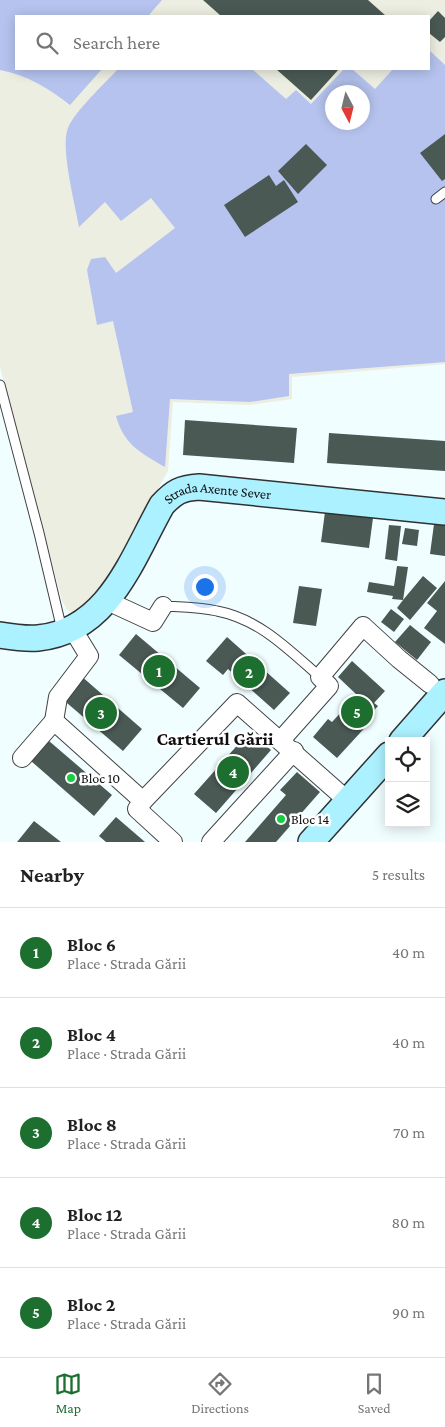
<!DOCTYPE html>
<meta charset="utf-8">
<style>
:root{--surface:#fff;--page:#f2f2f2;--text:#222;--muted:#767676;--line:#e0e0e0;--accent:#1d6f30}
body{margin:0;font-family:"Crimson Pro",serif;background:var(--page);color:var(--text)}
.controls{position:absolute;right:15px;bottom:15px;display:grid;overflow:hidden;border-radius:0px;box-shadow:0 2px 12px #0003}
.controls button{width:45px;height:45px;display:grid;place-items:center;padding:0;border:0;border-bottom:1px solid var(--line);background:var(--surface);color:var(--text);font:25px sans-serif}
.compass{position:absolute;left:325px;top:85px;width:45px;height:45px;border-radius:50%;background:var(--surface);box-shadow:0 2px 12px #0003;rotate:173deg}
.you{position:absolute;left:204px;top:586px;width:18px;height:18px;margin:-12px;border:4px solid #fff;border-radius:50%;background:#1a73e8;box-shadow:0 0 0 8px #1a73e833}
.badge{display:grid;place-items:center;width:32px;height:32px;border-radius:50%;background:var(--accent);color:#fff;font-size:16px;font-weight:700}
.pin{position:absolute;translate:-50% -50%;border:2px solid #fff;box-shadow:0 1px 5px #0006}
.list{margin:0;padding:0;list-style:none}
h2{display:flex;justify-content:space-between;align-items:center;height:65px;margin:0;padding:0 20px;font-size:21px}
h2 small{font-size:16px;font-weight:400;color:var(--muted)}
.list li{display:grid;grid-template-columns:32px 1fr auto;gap:15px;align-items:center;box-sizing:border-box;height:90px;padding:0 20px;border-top:1px solid var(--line)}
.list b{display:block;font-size:19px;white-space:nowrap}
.list p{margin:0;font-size:16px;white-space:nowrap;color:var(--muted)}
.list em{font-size:16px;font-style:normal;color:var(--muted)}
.icon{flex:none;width:28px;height:28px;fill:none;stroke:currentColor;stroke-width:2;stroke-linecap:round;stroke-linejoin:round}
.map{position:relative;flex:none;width:445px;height:842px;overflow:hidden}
.search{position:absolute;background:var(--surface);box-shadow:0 2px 12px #0003;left:15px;right:15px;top:15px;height:55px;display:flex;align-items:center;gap:12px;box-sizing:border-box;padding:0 18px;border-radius:0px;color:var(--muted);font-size:19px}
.sheet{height:515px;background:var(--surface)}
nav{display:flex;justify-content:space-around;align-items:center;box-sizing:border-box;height:70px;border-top:1px solid var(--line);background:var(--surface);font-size:14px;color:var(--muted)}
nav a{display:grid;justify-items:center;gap:2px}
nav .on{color:var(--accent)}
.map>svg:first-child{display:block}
.industrial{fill:#eceee2;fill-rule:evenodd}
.green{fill:#b5c3ee;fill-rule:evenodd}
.building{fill:#4a5954}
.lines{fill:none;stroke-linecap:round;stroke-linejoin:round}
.lane-casing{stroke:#424242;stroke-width:11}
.street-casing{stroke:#424242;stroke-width:20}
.secondary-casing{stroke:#313131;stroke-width:28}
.lane{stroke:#fff;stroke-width:9}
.street{stroke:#fff;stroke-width:18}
.secondary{stroke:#acf1ff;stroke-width:25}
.poi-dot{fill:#17ce41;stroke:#fff;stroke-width:2}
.labels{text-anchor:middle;stroke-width:5;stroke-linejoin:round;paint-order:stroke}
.street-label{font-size:14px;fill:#0f0f0f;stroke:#fff}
.poi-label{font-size:14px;fill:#0f0f0f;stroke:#fff;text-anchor:start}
.district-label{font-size:19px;font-weight:bold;fill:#0f0f0f;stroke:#fff}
</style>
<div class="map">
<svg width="445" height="842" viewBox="0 0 445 842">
<rect width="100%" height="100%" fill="#f1feff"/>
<path class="industrial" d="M 0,0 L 445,0 L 445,364 L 292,377 L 292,399 L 250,405 L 173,402 L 168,471 L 105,583 L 83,607 L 74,612 L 68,611 L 62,601 L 0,367 ZM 16,16 L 429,16 L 429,69 L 16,69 ZM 332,92 L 362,92 L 362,122 L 332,122 Z"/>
<g class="green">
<path d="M 0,0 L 162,0 L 148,16 L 16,16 L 16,69 L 102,69 L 70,105 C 48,88 27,75 0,70 Z"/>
<path d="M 429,50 L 445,65 L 445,362 L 289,374 L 289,396 L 250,402 L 170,399 L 165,467 C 141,453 124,445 116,416 L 133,412 L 113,321 L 97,325 L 87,270 L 91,259 L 105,257 L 116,273 L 175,228 L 151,198 L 121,221 L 105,202 L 79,227 C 75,204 60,147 68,128 C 74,112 105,83 118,69 L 252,69 L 286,99 L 296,90 L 311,104 L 344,69 L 352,69 L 375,89 L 393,69 L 429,69 ZM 332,92 L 362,92 L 362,122 L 332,122 Z"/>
</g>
<g class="building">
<path d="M 203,0 L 368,0 L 386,16 L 221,16 Z"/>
<path d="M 438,11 L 445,18 L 445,37 L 440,42 L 429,33 L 429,21 Z"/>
<path d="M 276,69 L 339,69 L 311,100 Z"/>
<path d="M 445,134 L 445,179 L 442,181 L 420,153 Z"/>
<path d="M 306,144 L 327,165 L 298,194 L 278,171 Z"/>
<path d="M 269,175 L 276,186 L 284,180 L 298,202 L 245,237 L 224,205 Z"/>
<path d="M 185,420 L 297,428 L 294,463 L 183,455 Z"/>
<path d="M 329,433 L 445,441 L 445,471 L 327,463 Z"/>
<path d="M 325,512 L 373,518 L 369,548 L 321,542 Z"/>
<path d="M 434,524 L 445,525 L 445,556 L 430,554 Z"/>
<path d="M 389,525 L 401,526 L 397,561 L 385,559 Z"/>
<path d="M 405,528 L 419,530 L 417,546 L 402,544 Z"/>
<path d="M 397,566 L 408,567 L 403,600 L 423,576 L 437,588 L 410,620 L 397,608 L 403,600 L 392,599 L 393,596 L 367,592 L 369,582 L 394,586 Z"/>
<path d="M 445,581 L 445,644 L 424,628 L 437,611 L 427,603 Z"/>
<path d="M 299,586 L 322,589 L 316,626 L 293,623 Z"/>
<path d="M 391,609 L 404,619 L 394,632 L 381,622 Z"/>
<path d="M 410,625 L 431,642 L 417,660 L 395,642 Z"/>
<path d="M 136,634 L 200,688 L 183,708 L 119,655 Z"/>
<path d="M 227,637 L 290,693 L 274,710 L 228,669 L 223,675 L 206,661 Z"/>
<path d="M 352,661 L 385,691 L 374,703 L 378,706 L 367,718 L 371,721 L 337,758 L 313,737 L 328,719 L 332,722 L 357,695 L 338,677 Z"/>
<path d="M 80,675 L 142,729 L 123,751 L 60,697 Z"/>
<path d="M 250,731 L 271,750 L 216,813 L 194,794 Z"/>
<path d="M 49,741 L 112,795 L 94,816 L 31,761 Z"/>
<path d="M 297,772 L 320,792 L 276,842 L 245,842 L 286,795 L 280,790 Z"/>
<path d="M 116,817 L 145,842 L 106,842 L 99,836 Z"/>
<path d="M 34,821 L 61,842 L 17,842 Z"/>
</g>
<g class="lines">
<g class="lane-casing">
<g id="lane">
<path d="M 436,199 L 445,192"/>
<path d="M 0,385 L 39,533 L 62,630"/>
<path d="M 163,606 C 180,607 199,607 217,611 C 259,619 288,649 320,677"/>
</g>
</g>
<g class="street-casing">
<g id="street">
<path d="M 116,605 L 153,622 L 163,606"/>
<path d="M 54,721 L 58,697 L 89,656 L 78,638"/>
<path d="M 281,740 L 329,686 L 320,677 L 363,626 L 399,659 L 430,684"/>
<path d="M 22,758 L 54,721 L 143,801 L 237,703 L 348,801"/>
<path d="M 143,801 L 137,809 L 173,842"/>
<path d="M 211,842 L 294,751"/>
</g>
</g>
<g class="secondary-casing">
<g id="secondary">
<path id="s1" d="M 0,635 C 12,637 26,639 38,638 C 109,631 132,558 162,505 C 174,492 181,488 199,487 L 445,512"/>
<path d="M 402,741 L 445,692"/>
<path d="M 311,842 L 389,755"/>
</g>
</g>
<use href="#lane" class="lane"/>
<use href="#street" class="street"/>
<use href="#secondary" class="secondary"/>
</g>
<g class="poi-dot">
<circle cx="71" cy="778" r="5"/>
<circle cx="281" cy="819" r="5"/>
</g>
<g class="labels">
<g class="street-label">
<text dy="5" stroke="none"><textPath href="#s1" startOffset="289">Strada Axente Sever</textPath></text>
</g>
<g class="poi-label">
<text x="81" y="783">Bloc 10</text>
<text x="291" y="824">Bloc 14</text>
</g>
<g class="district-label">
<text x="215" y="745">Cartierul Gării</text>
</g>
</g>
</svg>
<div class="controls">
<button><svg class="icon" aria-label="locate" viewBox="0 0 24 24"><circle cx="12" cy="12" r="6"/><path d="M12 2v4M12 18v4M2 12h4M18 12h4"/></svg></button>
<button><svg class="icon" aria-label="layers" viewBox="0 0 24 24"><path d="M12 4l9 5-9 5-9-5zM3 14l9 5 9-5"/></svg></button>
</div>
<svg class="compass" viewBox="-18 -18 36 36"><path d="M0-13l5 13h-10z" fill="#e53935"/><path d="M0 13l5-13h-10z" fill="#767676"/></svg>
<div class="you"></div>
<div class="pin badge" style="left:159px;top:671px">1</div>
<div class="pin badge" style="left:249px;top:672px">2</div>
<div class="pin badge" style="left:101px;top:713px">3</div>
<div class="pin badge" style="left:233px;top:772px">4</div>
<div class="pin badge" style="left:357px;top:712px">5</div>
<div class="search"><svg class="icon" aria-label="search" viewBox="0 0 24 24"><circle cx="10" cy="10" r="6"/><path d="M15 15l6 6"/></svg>Search here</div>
</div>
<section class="sheet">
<h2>Nearby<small>5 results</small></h2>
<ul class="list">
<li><span class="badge">1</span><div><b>Bloc 6</b><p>Place · Strada Gării</p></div><em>40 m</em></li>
<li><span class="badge">2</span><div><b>Bloc 4</b><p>Place · Strada Gării</p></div><em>40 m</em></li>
<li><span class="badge">3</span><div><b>Bloc 8</b><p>Place · Strada Gării</p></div><em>70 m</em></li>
<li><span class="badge">4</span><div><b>Bloc 12</b><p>Place · Strada Gării</p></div><em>80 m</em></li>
<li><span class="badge">5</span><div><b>Bloc 2</b><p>Place · Strada Gării</p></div><em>90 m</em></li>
</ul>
</section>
<nav>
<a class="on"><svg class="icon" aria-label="map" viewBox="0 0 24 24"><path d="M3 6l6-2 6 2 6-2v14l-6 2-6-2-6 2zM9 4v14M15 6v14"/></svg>Map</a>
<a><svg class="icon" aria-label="directions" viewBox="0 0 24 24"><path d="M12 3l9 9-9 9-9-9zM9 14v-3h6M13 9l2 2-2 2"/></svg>Directions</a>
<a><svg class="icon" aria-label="saved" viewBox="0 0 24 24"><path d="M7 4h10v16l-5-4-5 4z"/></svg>Saved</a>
</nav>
